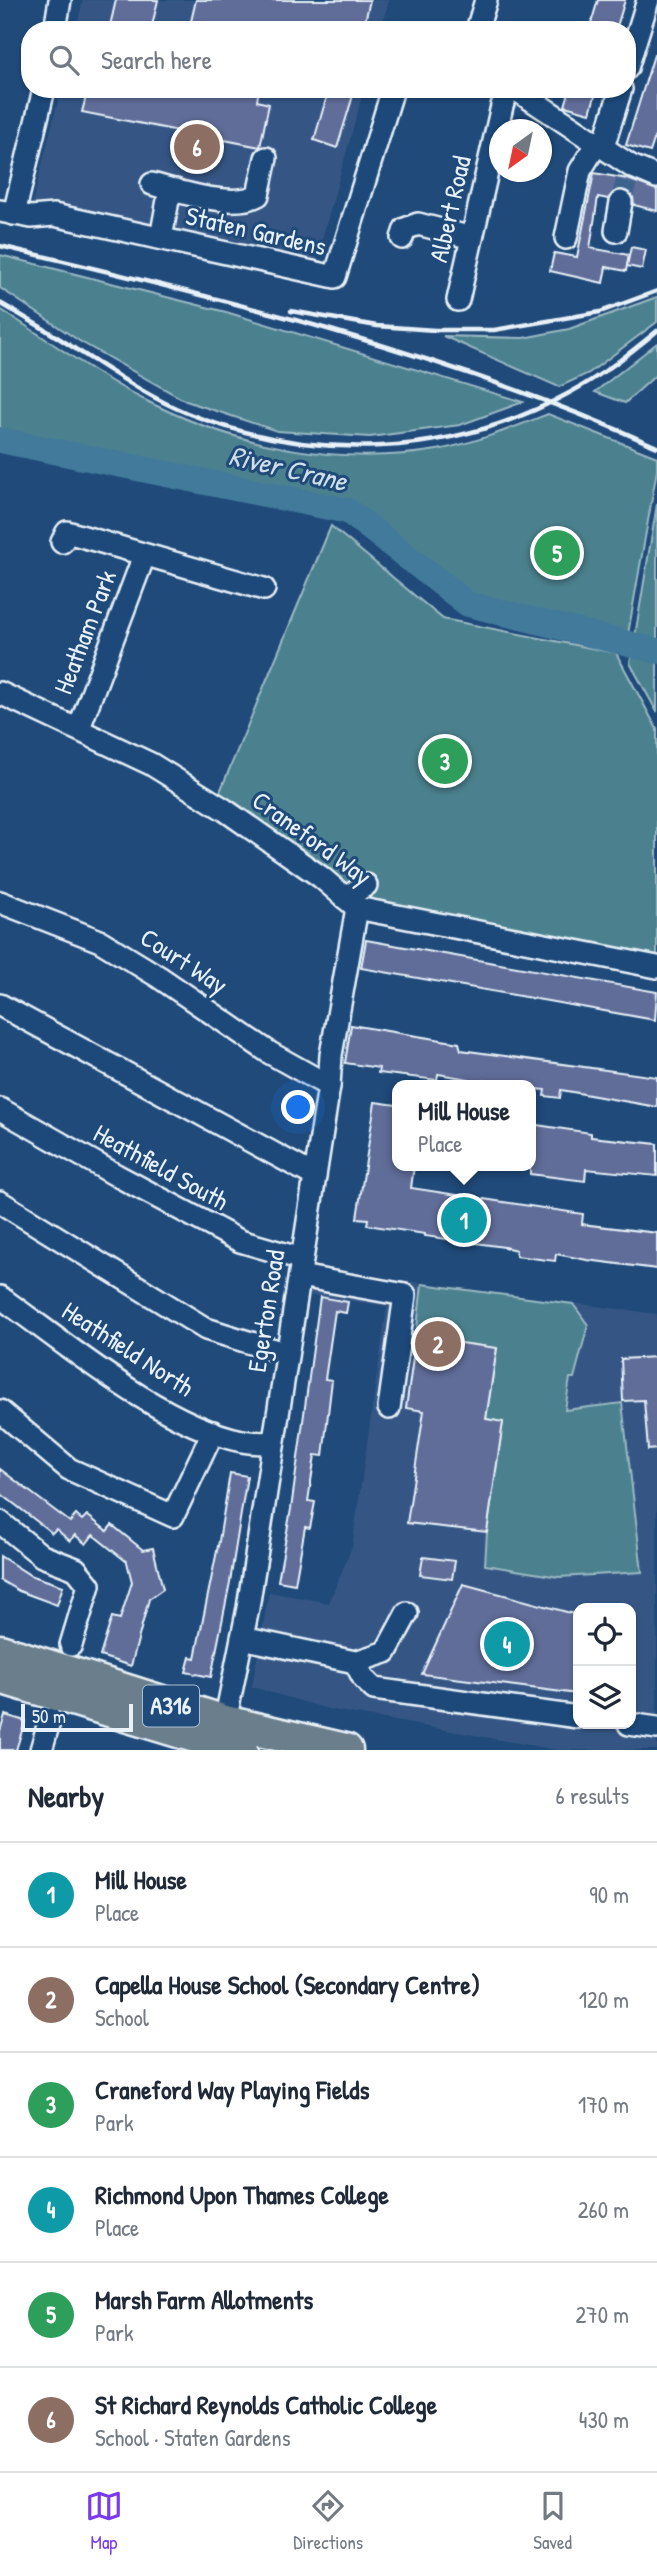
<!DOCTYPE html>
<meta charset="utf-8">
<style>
:root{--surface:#fff;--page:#f2f2f3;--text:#1f2937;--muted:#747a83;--line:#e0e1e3;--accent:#7c3aed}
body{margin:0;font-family:"Patrick Hand",sans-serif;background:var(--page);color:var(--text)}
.controls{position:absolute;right:21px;bottom:21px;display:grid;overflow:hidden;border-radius:14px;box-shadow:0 2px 5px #0004}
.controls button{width:63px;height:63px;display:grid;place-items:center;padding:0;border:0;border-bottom:2px solid var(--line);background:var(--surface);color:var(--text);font:35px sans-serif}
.compass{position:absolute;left:489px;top:119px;width:63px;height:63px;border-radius:50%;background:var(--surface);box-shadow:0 2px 5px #0004;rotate:213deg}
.scale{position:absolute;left:21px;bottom:18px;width:112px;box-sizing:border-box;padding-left:7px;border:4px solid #e8f1f8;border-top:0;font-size:19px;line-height:24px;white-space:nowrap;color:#e8f1f8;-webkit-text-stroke:5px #1f4a7a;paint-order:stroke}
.you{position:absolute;left:299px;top:1108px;width:24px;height:24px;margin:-18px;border:5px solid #fff;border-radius:50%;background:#1a73e8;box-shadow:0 0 0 10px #1a73e833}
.badge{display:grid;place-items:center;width:46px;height:46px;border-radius:50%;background:var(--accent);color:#fff;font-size:23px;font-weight:700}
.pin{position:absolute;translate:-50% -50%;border:4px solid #fff;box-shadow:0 2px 7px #0006}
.popup{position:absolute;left:392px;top:1080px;width:144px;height:91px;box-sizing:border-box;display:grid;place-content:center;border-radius:14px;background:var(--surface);filter:drop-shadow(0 2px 5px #0005);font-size:23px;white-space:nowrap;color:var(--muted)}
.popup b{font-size:26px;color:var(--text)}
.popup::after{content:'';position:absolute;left:50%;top:100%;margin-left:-14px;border:14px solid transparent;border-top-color:var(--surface)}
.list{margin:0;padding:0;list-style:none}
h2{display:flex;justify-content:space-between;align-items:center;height:91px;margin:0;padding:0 28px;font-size:30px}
h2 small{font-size:23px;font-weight:400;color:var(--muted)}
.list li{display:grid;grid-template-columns:46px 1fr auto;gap:21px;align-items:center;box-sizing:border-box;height:105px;padding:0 28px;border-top:2px solid var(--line)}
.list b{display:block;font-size:26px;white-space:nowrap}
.list p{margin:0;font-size:23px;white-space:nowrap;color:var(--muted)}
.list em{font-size:23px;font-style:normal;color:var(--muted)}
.icon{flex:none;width:38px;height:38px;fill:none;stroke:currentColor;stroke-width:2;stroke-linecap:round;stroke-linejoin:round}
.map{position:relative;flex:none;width:657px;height:1750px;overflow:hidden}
.search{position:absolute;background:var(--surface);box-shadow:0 2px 5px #0004;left:21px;right:21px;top:21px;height:77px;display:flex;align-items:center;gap:18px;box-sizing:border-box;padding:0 24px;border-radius:28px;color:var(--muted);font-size:26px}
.sheet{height:721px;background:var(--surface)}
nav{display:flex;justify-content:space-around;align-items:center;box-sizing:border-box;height:98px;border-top:2px solid var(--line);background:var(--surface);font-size:19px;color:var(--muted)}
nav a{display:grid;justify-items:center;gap:4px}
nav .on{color:var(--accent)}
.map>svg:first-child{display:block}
.built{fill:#365785;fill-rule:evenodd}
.green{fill:#4b818e;stroke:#9ab9c3;stroke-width:2}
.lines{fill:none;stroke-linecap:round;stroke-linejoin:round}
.river{stroke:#427a9b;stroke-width:26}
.building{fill:#606d99;stroke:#e8f1f8;stroke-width:2}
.minor-tunnel{stroke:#3d638d;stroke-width:21;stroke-dasharray:21 10;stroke-linecap:butt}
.minor-casing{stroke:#e8f1f8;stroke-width:26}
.highway-casing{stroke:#e8f1f8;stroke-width:37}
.minor{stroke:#1f4a7a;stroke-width:21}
.highway{stroke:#6b7e8b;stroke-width:32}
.rail{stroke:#e8f1f8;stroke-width:4.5}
.labels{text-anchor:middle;stroke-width:6;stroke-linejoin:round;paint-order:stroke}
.shield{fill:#1f4a7a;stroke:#acbfd2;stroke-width:2}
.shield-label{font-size:24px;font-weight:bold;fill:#e8f1f8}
.street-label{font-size:26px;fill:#e8f1f8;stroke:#1f4a7a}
.water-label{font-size:28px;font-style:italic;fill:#cfdfea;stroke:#1f4a7a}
</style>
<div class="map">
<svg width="657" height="1750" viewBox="0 0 657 1750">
<rect width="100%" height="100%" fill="#1f4a7a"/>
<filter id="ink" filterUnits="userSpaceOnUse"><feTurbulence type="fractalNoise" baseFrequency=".0143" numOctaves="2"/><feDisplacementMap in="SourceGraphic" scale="14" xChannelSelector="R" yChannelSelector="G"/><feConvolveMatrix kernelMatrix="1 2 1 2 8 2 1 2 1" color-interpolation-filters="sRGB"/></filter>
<g filter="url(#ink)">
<g class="built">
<path d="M 83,0 L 389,0 L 380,30 L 76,30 Z"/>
<path d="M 61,89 L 364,89 L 314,268 L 32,205 Z"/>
<path d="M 313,1269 L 657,1314 L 657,1750 L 557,1750 L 328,1709 L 252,1687 L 269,1592 L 329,1603 L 352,1547 L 387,1306 L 308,1295 ZM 578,1608 L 631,1608 L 631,1724 L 578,1724 Z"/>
</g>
<g class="green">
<path d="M 0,255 L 226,312 L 523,402 L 460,425 L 370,437 L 277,431 L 186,401 L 81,342 L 0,288 Z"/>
<path d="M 657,297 L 657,322 L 589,373 L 559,387 L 443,336 L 523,338 L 569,329 Z"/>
<path d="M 0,309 C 46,338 91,372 139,397 C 231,445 333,467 437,450 C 475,443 512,428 548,414 L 657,457 L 657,470 L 628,634 L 479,597 L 349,505 L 0,437 Z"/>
<path d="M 657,343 L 657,374 L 625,403 L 595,392 Z"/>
<path d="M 657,504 L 657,642 L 635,636 Z"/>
<path d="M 331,526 L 443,619 L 616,653 L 657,729 L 657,957 L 372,901 L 219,794 Z"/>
<path d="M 632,650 L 657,658 L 657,712 L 630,663 Z"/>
<path d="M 422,1284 L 573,1304 L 588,1325 L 574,1378 L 570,1378 L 565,1410 L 622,1403 L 642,1572 L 559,1577 L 485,1565 L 487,1532 L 503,1422 L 486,1419 L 497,1348 L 416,1337 Z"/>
</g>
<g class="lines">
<path class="river" d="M 0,440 L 348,511 L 468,604 L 657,651"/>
</g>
<g class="building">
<path d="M 116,0 L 158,0 L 151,30 L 109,30 Z"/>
<path d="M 196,0 L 370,0 L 363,30 L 235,30 L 217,25 L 216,30 L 189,30 Z"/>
<path d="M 598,0 L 625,0 L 616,30 L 589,30 Z"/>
<path d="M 654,55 L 657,56 L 657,131 L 650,152 L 626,145 Z"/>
<path d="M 88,89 L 259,89 L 257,101 L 269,104 L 260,147 L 82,112 Z"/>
<path d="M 329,89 L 355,89 L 337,148 L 314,140 Z"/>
<path d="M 570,89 L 597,89 L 590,113 L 565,106 Z"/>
<path d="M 594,173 L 628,179 L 657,190 L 657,211 L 634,205 L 633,197 L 624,189 L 616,190 L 608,199 L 598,197 L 590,248 L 629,255 L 626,271 L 606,267 L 603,283 L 550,271 L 554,253 L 577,257 Z"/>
<path d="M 631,247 L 646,250 L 642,269 L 627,266 Z"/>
<path d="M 366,940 L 657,992 L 655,1020 L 361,968 Z"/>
<path d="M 351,1025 L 459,1043 L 461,1050 L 657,1077 L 657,1107 L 561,1090 L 560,1098 L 544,1096 L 545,1090 L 530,1088 L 530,1085 L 507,1085 L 485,1080 L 484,1085 L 468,1085 L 469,1079 L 438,1074 L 437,1080 L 378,1073 L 379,1068 L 345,1063 Z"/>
<path d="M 375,1102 L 397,1105 L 397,1166 L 414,1166 L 411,1188 L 583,1214 L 582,1224 L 657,1233 L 657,1269 L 587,1260 L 556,1254 L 555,1261 L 516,1256 L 516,1250 L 504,1247 L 425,1236 L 425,1234 L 367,1225 L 368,1219 L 357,1218 Z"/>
<path d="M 530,1124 L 591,1133 L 591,1137 L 657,1144 L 657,1176 L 586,1169 L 585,1181 L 530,1174 Z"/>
<path d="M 320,1297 L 348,1302 L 346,1313 L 335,1311 L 325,1379 L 332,1380 L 323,1456 L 315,1455 L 308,1501 L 315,1502 L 310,1528 L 305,1527 L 295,1584 L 278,1581 L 291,1509 Z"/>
<path d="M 416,1337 L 497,1348 L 486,1419 L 503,1422 L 487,1532 L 407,1523 L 424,1411 L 406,1408 Z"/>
<path d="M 657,1357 L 657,1449 L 648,1450 L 644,1400 L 623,1401 L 621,1359 Z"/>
<path d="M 0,1469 L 70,1522 L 76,1515 L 82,1520 L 87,1515 L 107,1531 L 112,1525 L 143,1550 L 153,1548 L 163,1589 L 149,1599 L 131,1666 L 100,1656 L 112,1617 L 120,1619 L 132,1582 L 127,1562 L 93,1535 L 86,1544 L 75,1535 L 70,1541 L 56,1529 L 52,1533 L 0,1493 Z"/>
<path d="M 230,1473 L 247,1476 L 230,1582 L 211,1677 L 186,1672 L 190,1657 L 195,1658 L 219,1541 Z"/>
<path d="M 0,1556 L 30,1575 L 63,1586 L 57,1605 L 19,1591 L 0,1580 Z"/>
<path d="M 423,1557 L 455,1561 L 452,1579 L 420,1575 Z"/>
<path d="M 463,1584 L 578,1615 L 578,1694 L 422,1674 Z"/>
<path d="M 5,1715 L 25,1721 L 16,1750 L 0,1750 L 0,1731 Z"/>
</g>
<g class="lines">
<path class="minor-tunnel" d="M 621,202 L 627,179"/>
<g class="minor-casing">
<g id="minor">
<path d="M 55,30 L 60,0"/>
<path d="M 477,30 L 486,0"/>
<path d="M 627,68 L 648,0"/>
<path d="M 515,89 L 631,166 L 657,177"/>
<path d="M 603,147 L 621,89"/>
<path d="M 152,184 C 180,192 233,209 258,195 L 266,158"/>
<path d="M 0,211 L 31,217 L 54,215 L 335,277 L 393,89"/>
<path d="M 14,214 L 44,89"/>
<path d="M 616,231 L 621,202"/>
<path d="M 161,238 L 168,200 L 176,190"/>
<path d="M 402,238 L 405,229 L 418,224 L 472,238"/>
<path d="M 566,238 L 580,171 L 597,143"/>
<path d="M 458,300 L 502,106 L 508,89"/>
<path d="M 62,542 L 67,532 L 264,589"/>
<path d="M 0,693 L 151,764 L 225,810 L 321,877 L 357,908 L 657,967"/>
<path d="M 79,728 L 144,556"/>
<path d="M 345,898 L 366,885"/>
<path d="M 0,902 L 100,941 L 159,977 L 270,1053 L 329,1086"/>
<path d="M 0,1005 L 315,1176"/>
<path d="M 0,1109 L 116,1175 L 240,1241 L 302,1259"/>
<path d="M 0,1202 L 206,1329 L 287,1354"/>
<path d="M 300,1276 L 405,1295 L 389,1408"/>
<path d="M 0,1297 C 68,1345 160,1424 242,1441 C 252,1443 263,1443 273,1443"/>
<path d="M 0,1411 L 69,1469 L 173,1516 L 213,1432"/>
<path d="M 0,1522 L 42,1556 L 76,1569 L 89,1585 L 71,1645"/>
<path d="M 242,1638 L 355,1662 L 364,1679 L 374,1689 L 578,1717"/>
<path d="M 355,1662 L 386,1652 L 407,1613"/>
<path d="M 225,1722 L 248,1608 L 329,1086 L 331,1055 L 357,908"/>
<path d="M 629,1724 L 657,1728"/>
<path d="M 41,1750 L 50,1719"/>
</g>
</g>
<g class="highway-casing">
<g id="highway">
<path d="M 0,1651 L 225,1722 L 346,1750"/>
<path d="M 0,1677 L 241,1750"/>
</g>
</g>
<use href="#minor" class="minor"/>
<use href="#highway" class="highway"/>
<g class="rail">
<path d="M 0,246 C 222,298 448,353 657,447"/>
<path d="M 0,303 C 26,318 52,333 77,350 C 112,372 148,397 187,413 C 312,463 452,458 571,392 C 601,376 630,353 657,331"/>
<path d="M 291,311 L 377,326 L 435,330 L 494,330 L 600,312 L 657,291"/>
</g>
</g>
</g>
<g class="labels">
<rect class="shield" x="143" y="1685.5" width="56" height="41" rx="5"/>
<g class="shield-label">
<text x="171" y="1714">A316</text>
</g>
<g class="street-label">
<text transform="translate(450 209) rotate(-77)" y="9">Albert Road</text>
<text transform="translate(256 231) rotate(13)" y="9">Staten Gardens</text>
<text transform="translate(85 632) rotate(-69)" y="9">Heatham Park</text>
<text transform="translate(312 838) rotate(36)" y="9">Craneford Way</text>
<text transform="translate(184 961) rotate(33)" y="9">Court Way</text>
<text transform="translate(161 1167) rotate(29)" y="9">Heathfield South</text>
<text transform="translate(266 1311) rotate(-81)" y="9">Egerton Road</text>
<text transform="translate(128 1349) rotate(33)" y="9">Heathfield North</text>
</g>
<g class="water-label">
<text transform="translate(288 468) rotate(13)" y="10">River Crane</text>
</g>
</g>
</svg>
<div class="controls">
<button><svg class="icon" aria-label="locate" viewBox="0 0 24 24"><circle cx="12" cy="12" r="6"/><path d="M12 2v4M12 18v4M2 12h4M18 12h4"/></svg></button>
<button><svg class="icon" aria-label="layers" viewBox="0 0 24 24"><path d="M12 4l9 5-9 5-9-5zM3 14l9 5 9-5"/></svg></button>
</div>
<svg class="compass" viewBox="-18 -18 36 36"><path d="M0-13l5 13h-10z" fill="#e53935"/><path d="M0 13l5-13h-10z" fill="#747a83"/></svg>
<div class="scale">50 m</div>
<div class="you"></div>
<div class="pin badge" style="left:464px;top:1220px;background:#0f9aa8">1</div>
<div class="popup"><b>Mill House</b>Place</div>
<div class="pin badge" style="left:438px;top:1344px;background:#8d6e63">2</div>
<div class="pin badge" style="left:445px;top:761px;background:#2e9e5b">3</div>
<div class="pin badge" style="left:507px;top:1644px;background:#0f9aa8">4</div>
<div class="pin badge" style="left:557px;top:553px;background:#2e9e5b">5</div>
<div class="pin badge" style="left:197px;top:147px;background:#8d6e63">6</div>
<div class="search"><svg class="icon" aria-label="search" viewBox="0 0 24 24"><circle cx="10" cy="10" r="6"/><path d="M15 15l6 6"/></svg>Search here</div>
</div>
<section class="sheet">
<h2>Nearby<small>6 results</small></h2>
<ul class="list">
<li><span class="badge" style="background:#0f9aa8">1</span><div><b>Mill House</b><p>Place</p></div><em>90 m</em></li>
<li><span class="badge" style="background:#8d6e63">2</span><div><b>Capella House School (Secondary Centre)</b><p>School</p></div><em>120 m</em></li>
<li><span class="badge" style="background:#2e9e5b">3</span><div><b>Craneford Way Playing Fields</b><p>Park</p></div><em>170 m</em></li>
<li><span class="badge" style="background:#0f9aa8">4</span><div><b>Richmond Upon Thames College</b><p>Place</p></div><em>260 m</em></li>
<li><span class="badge" style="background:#2e9e5b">5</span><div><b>Marsh Farm Allotments</b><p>Park</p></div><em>270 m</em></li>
<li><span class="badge" style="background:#8d6e63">6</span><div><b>St Richard Reynolds Catholic College</b><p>School · Staten Gardens</p></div><em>430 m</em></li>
</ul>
</section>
<nav>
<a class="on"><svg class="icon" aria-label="map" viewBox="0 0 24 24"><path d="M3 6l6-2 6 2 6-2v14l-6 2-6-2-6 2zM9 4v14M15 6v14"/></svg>Map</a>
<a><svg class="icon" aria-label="directions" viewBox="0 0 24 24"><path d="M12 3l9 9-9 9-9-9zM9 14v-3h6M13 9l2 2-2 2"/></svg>Directions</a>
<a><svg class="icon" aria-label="saved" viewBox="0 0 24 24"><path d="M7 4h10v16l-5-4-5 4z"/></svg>Saved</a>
</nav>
